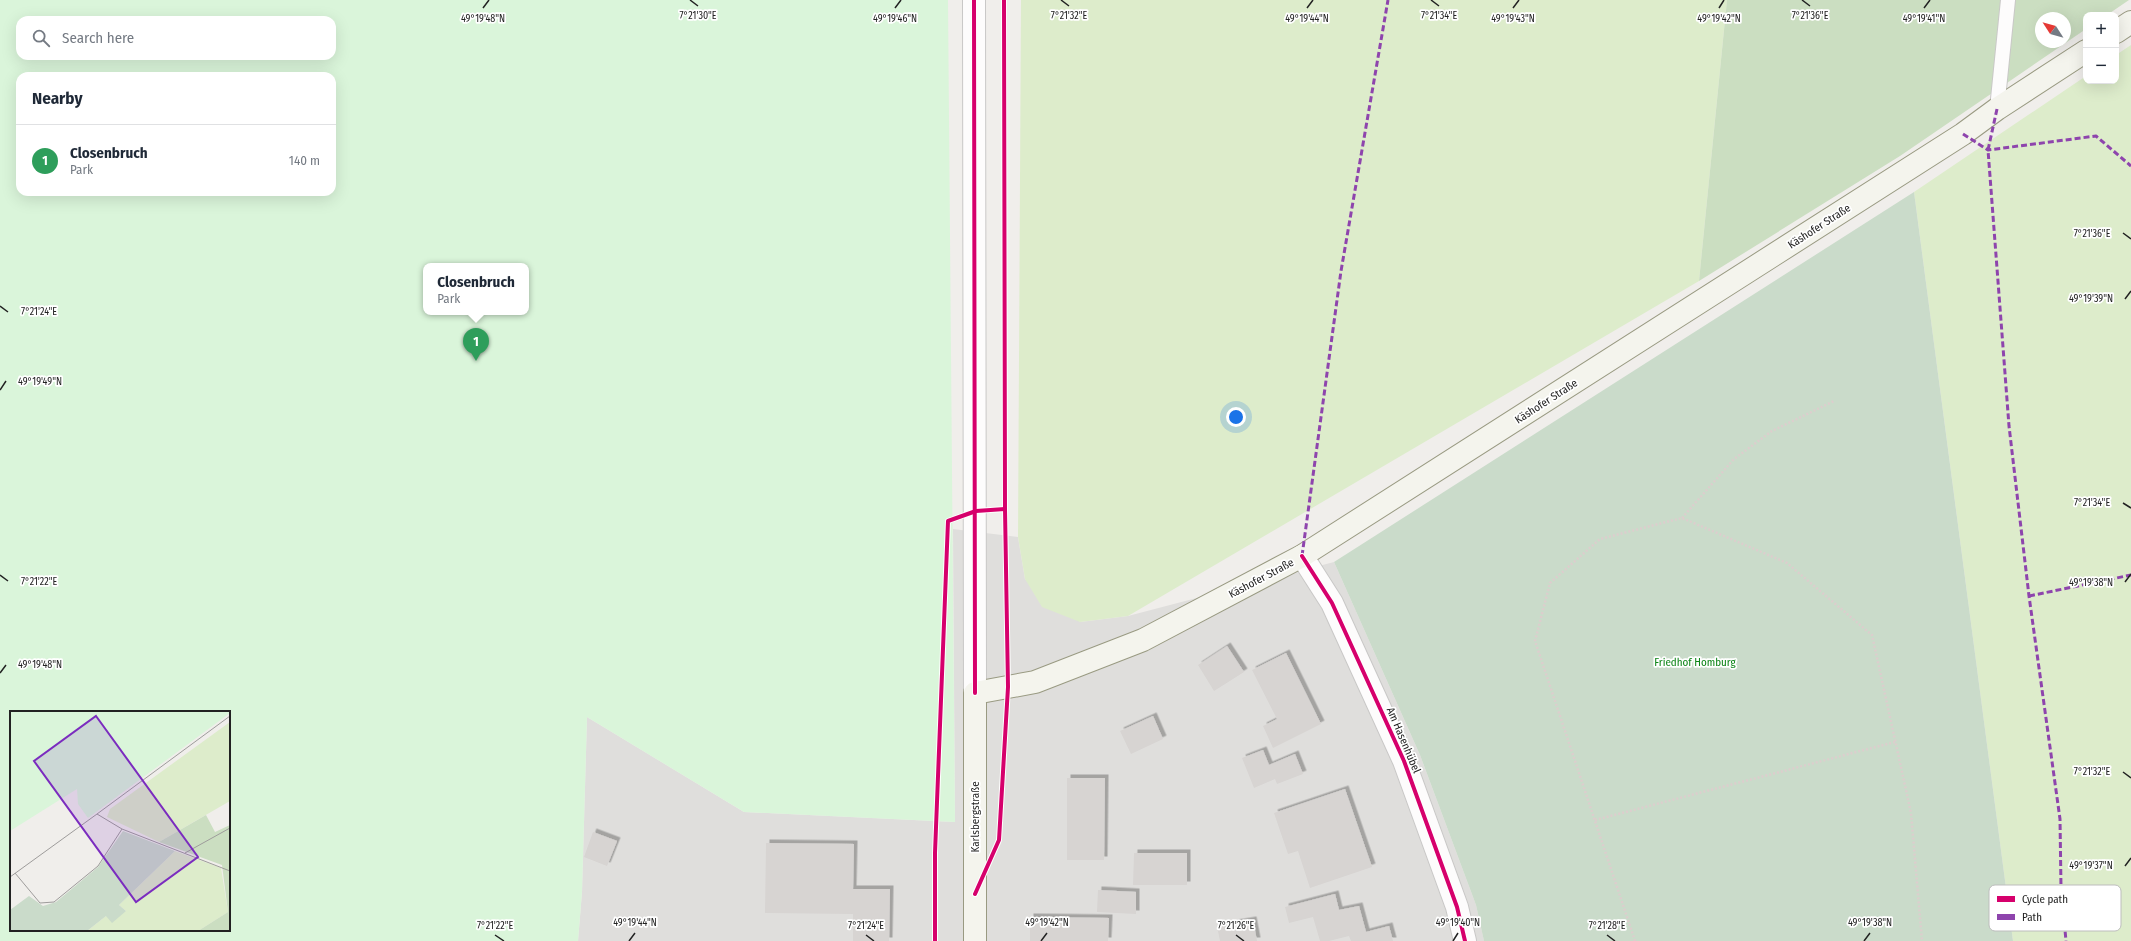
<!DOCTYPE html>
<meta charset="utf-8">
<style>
:root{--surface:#fff;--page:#f6f6f7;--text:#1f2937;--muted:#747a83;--line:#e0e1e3;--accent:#6a6968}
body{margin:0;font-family:"Fira Sans Condensed",sans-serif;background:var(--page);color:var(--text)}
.controls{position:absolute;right:12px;top:12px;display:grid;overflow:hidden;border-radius:8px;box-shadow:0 4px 16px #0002}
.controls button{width:36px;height:36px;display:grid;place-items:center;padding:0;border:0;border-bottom:1px solid var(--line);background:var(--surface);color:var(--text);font:20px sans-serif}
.compass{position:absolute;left:2035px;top:12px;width:36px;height:36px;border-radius:50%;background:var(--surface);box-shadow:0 4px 16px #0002;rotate:306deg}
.you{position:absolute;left:1236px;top:417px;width:14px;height:14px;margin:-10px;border:3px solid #fff;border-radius:50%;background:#1a73e8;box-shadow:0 0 0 6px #1a73e833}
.badge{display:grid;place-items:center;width:26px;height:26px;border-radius:50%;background:var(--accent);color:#fff;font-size:13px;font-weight:700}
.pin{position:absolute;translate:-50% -33px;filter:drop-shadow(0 1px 2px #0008)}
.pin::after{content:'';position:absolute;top:21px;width:14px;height:12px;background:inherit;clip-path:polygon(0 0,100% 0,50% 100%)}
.popup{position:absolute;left:423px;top:263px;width:106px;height:52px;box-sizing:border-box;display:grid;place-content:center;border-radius:8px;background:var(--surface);filter:drop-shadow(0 1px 3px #0005);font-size:13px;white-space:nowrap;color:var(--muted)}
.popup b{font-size:15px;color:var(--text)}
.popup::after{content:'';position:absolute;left:50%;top:100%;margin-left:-8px;border:8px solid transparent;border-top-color:var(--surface)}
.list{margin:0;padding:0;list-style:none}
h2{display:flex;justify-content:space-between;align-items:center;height:52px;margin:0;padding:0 16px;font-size:17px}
h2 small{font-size:13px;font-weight:400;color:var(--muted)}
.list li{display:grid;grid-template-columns:26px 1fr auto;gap:12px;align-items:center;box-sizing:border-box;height:72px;padding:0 16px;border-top:1px solid var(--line)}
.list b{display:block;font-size:15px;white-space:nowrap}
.list p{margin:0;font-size:13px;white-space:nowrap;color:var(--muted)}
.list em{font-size:13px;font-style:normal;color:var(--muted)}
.icon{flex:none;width:22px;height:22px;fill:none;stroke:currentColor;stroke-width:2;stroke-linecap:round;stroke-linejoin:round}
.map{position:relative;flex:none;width:2131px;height:941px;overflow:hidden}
.search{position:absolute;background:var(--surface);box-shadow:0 4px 16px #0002;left:16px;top:16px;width:320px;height:44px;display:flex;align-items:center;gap:10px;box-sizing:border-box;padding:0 14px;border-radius:12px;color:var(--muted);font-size:15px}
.panel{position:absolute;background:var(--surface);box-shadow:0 4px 16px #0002;left:16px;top:72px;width:320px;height:124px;border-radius:12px}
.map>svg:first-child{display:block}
.residential{fill:#dfdedc}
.grass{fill:#ddeccb}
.forest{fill:#cbdec1;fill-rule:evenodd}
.cemetery{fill:#cadbca}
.park{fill:#daf5da;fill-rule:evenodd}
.building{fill:#d7d4d2;filter:url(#shadow)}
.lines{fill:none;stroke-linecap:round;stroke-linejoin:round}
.service-casing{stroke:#c9c8c7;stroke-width:16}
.minor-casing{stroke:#c9c8c7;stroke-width:24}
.tertiary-casing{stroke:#c9c8c7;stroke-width:24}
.secondary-casing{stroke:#999a82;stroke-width:24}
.path{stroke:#dccecd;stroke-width:2.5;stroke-dasharray:2 2;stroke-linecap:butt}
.service{stroke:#fdfcfc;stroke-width:14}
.minor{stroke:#fdfcfc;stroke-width:22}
.tertiary{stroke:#fdfcfc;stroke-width:22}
.secondary{stroke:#f4f4ed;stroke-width:22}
.quiet{stroke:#8e44ad;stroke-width:3;stroke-dasharray:6 3;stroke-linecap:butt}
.cycleway-casing{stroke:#fff;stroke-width:6}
.cycleway{stroke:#d6006c;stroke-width:4}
.ticks{fill:none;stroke:#222;stroke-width:1.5}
.labels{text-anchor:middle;stroke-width:3.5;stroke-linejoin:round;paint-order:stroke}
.street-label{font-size:11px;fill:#222;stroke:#fff}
.park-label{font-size:11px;fill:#0c8416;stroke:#fff}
.inset-road{fill:none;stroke:#9e9c9b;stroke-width:1}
.view{fill:#7b2cbf;fill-opacity:0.15;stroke:#7b2cbf;stroke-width:2}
.inset-edge{fill:none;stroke:#222;stroke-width:2}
.key{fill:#fff;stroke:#bdbdbd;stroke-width:1}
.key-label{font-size:11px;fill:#222}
.ticks-label{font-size:10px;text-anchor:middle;fill:#222;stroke:#fff;stroke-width:3.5;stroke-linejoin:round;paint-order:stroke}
</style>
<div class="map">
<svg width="2131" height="941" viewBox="0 0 2131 941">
<defs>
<filter id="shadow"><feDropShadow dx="3.5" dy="-3.5" stdDeviation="0" flood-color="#0004"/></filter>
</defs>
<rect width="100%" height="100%" fill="#f0eeeb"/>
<path class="residential" d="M 953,529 L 1018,537 L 1025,579 L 1080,622 L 1128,616 L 1334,562 L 1420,755 L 1476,905 L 1484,941 L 578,941 L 582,892 L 587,717 L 744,812 L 955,822 Z"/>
<g class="grass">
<path d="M 1021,0 L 1727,0 L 1699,281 L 1128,616 L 1080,622 L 1042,607 L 1025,579 L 1018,537 Z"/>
<path d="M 2131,45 L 2131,941 L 2013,941 L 1914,192 L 2086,76 L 2086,81 L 2116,81 L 2116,55 Z"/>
</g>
<path class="forest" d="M 1727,0 L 2129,0 L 2107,15 L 2086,15 L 2086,29 L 1900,156 L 1699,281 ZM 2041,18 L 2065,18 L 2065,42 L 2041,42 Z"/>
<path class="cemetery" d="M 1914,192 L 2013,941 L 1484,941 L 1476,905 L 1420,755 L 1334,562 Z"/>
<path class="park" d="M 0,0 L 948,0 L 955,822 L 744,812 L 587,717 L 582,892 L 578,941 L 0,941 ZM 20,20 L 332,20 L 332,56 L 20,56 ZM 20,76 L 332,76 L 332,192 L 20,192 ZM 426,266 L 526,266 L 526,312 L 426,312 ZM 11,712 L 229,712 L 229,930 L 11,930 Z"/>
<g class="building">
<path d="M 1227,646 L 1244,672 L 1214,691 L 1198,665 Z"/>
<path d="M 1286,653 L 1321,724 L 1273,748 L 1263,726 L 1277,719 L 1252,670 Z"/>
<path d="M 1153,716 L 1163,739 L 1131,754 L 1120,731 Z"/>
<path d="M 1263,750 L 1269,765 L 1295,754 L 1303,774 L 1277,784 L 1275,779 L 1254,788 L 1242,758 Z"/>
<path d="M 1067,778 L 1105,778 L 1104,860 L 1067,860 Z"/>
<path d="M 1345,789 L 1372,867 L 1310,888 L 1298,851 L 1288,854 L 1274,813 Z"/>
<path d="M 593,832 L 617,841 L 607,866 L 584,857 Z"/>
<path d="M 766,843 L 854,844 L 853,889 L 890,889 L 889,941 L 853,941 L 853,914 L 765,913 Z"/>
<path d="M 1134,853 L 1187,853 L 1187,885 L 1133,885 Z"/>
<path d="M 1098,890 L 1136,892 L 1136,914 L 1097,912 Z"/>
<path d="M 1335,894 L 1339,910 L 1359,906 L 1366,932 L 1389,926 L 1393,941 L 1351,941 L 1349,936 L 1329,941 L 1320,941 L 1313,917 L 1289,923 L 1285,907 Z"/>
<path d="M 1030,917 L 1109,918 L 1108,941 L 1030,941 Z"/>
<path d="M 1253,920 L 1257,941 L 1220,941 L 1217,926 Z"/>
</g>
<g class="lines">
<g class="service-casing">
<path id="service" d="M 1997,109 L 2008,0"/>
</g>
<g class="minor-casing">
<path id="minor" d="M 1302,556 L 1332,603 L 1404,761 L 1457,907 L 1465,941"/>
</g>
<g class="tertiary-casing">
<path id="tertiary" d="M 974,0 L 975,693"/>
</g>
<g class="secondary-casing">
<g id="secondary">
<path d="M 2116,32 L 2131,22"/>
<path d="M 975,941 L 975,693 L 1035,682 L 1143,640 L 1302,556 L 1963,134 L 1997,109 L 2086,51"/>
</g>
</g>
<g class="path">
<path d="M 1682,518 L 1734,459 L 1772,431 L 1834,401"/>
<path d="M 1595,820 L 1895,742"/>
<path d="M 1635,941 L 1535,641 L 1550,583 L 1600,539 L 1682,518 L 1787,563 L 1872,635 L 1911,813 L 1922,941"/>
</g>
<use href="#service" class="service"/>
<use href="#minor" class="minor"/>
<use href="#tertiary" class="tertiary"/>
<use href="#secondary" class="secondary"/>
<g class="quiet">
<path d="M 1997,109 L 1988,150 L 2009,426 L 2029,596 L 2060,819 L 2061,887 L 2066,941"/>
<path d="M 1963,134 L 1988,150 L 2096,136 L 2131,166"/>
<path d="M 1302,556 L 1341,271 L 1388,0"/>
<path d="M 2029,596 L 2131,575"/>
</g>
<g class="cycleway-casing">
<g id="cycleway">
<path d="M 974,0 L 975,693"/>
<path d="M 1302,556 L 1332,603 L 1404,761 L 1457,907 L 1465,941"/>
<path d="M 975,894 L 999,840 L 1008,687 L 1005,509 L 1004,0"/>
<path d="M 935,941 L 935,853 L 948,521 L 976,511 L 1005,509"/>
</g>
</g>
<use href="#cycleway" class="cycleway"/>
</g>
<path class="ticks" d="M 690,0 L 698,6M 1061,0 L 1069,6M 1431,0 L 1439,6M 1802,0 L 1810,6M 483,8 L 489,0M 895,8 L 901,0M 1307,8 L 1313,0M 1513,8 L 1519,0M 1719,8 L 1724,0M 1924,8 L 1930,0M 2123,233 L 2131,239M 2125,299 L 2131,291M 0,306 L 8,312M 0,390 L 6,381M 2123,503 L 2131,508M 0,575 L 8,581M 2125,582 L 2131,574M 0,673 L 6,665M 2123,772 L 2131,778M 2125,866 L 2131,858M 495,935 L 504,941M 866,935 L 874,941M 1236,935 L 1244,941M 1607,935 L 1615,941M 629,941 L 635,933M 1041,941 L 1047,933M 1453,941 L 1458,933M 1864,941 L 1870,933"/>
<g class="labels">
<g class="street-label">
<text transform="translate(1819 226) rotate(-33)" y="4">Käshofer Straße</text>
<text transform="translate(1546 401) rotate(-33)" y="4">Käshofer Straße</text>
<text transform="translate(1261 578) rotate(-28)" y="4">Käshofer Straße</text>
<text transform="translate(1404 740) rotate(67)" y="4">Am Hasenhübel</text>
<text transform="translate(975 817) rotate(-90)" y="4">Karlsbergstraße</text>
</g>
<g class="park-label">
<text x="1695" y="666">Friedhof Homburg</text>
</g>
</g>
<g transform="translate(10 711)">
<rect width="220" height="220" fill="#f0eeeb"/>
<path d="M 220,11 L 220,90 L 149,131 L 97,106 L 100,98 ZM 165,140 L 211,157 L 218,201 L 188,220 L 77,220 L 96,205 L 116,200 L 109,194 Z" fill="#ddeccb"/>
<path d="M 196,104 L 205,121 L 220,114 L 220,220 L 188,220 L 218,201 L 212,154 L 149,131 Z" fill="#cbdec1"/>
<path d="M 113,120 L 165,140 L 109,194 L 116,200 L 102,212 L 96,205 L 77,220 L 0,220 L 0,199 L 19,185 L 33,195 L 46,191 L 88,156 Z" fill="#cadbca"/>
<path d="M 0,0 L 220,0 L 220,2 L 78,107 L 68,93 L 67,78 L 0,120 Z" fill="#daf5da"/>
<path class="inset-road" d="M 87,103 L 220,5M 175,142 L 220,117M 5,162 L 30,192 L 44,191 L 88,155 L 112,118M 0,166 L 87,103 L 112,118 L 220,160"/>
<path class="view" d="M 86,5 L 188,146 L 126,191 L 24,50 Z"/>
<rect width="220" height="220" class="inset-edge"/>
</g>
<rect x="1989" y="885" width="132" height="46" rx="6" class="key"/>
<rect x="1997" y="896" width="18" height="6" fill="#d6006c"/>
<rect x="1997" y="914" width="18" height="6" fill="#8e44ad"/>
<g class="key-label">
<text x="2022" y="903">Cycle path</text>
<text x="2022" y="921">Path</text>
</g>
<g class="ticks-label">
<text x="698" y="19">7°21'30"E</text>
<text x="1069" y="19">7°21'32"E</text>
<text x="1439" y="19">7°21'34"E</text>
<text x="1810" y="19">7°21'36"E</text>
<text x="483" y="22">49°19'48"N</text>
<text x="895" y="22">49°19'46"N</text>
<text x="1307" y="22">49°19'44"N</text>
<text x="1513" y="22">49°19'43"N</text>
<text x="1719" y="22">49°19'42"N</text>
<text x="1924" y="22">49°19'41"N</text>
<text x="2092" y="237">7°21'36"E</text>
<text x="2091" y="302">49°19'39"N</text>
<text x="39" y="315">7°21'24"E</text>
<text x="40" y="385">49°19'49"N</text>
<text x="2092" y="506">7°21'34"E</text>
<text x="39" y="585">7°21'22"E</text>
<text x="2091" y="586">49°19'38"N</text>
<text x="40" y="668">49°19'48"N</text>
<text x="2092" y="775">7°21'32"E</text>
<text x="2091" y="869">49°19'37"N</text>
<text x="635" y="926">49°19'44"N</text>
<text x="1047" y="926">49°19'42"N</text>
<text x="1458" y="926">49°19'40"N</text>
<text x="1870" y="926">49°19'38"N</text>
<text x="495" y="929">7°21'22"E</text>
<text x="866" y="929">7°21'24"E</text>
<text x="1236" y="929">7°21'26"E</text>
<text x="1607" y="929">7°21'28"E</text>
</g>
</svg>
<div class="controls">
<button>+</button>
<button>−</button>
</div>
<svg class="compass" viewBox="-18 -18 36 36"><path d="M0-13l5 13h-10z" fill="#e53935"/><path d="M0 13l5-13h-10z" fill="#747a83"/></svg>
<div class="you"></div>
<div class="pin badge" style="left:476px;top:361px;background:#2e9e5b">1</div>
<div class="popup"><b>Closenbruch</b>Park</div>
<div class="search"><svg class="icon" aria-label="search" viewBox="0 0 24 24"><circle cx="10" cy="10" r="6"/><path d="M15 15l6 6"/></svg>Search here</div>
<section class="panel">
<h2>Nearby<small></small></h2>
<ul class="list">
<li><span class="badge" style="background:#2e9e5b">1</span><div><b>Closenbruch</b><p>Park</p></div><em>140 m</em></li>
</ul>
</section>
</div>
